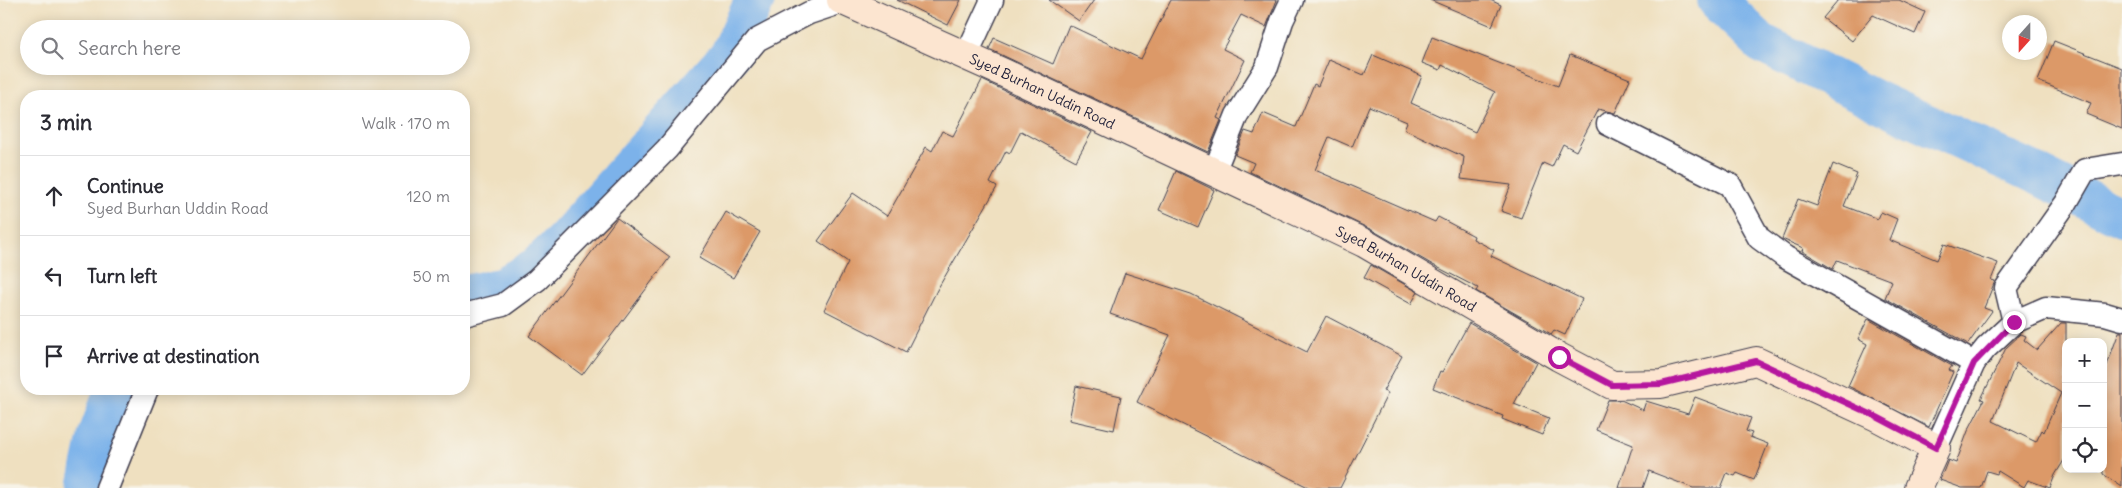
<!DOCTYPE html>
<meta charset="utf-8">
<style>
:root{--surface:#fff;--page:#f7f7f7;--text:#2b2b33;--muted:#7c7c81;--line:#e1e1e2}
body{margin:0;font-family:Delius,sans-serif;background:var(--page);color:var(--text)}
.controls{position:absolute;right:15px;bottom:15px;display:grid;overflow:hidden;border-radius:10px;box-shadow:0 2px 12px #0003}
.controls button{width:45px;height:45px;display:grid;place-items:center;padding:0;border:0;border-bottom:1px solid var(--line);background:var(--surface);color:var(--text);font:25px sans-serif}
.compass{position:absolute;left:2002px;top:15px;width:45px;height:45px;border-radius:50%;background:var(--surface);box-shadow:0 2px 12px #0003;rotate:201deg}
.stop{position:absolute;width:15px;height:15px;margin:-11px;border:4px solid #b5179e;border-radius:50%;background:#fff}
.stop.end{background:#b5179e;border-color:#fff;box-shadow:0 1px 5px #0008}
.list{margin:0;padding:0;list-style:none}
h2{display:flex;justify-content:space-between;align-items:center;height:65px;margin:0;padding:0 20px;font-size:21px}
h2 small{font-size:16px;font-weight:400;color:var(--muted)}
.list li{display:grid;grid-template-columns:32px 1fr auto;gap:15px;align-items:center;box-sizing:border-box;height:80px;padding:0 20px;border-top:1px solid var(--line)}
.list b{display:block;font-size:19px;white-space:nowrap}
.list p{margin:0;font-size:16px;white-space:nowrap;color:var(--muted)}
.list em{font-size:16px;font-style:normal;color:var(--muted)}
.icon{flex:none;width:28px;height:28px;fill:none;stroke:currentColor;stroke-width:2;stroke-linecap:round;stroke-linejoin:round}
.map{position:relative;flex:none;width:2122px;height:488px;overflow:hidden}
.search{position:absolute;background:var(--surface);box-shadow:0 2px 12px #0003;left:20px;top:20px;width:450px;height:55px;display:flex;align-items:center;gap:12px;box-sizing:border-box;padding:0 18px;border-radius:28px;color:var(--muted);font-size:19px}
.panel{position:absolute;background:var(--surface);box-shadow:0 2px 12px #0003;left:20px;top:90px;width:450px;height:305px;border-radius:20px}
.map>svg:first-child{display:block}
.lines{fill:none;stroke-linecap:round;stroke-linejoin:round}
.river{stroke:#7bb2ea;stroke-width:40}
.building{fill:#dc9967;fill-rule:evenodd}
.street-casing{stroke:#413e4f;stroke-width:25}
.secondary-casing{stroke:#413e4f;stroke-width:30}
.street{stroke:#fff;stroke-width:22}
.secondary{stroke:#fce5d0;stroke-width:28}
.route{stroke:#b5179e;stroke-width:6}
.labels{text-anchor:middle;stroke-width:4;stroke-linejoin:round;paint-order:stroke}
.street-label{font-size:14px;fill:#22223b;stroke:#f7f3e8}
</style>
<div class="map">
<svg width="2122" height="488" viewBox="0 0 2122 488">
<rect width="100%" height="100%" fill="#f7f3e8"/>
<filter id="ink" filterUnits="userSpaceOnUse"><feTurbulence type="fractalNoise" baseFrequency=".02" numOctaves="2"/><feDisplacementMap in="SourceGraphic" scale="10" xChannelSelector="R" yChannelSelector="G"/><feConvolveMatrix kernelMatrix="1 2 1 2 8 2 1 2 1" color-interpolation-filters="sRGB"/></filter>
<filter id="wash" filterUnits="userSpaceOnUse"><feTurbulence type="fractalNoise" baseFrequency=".0096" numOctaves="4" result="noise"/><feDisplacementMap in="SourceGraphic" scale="20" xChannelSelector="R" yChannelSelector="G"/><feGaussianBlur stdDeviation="1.12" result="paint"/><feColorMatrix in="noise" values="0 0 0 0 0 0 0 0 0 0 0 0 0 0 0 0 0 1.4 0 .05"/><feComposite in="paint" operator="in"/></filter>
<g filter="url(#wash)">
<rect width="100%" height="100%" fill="#efe0c0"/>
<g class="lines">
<g class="river">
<path d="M 1717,0 L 1761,43 L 1879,102 L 2030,171 L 2122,217"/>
<path d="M 464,295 L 501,288 L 535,268 L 566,239 L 730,54 L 755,0"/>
<path d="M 87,488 L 98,435 L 115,389"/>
</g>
</g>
<g id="blocks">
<g class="building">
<path d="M 897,0 L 961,0 L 948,25 Z"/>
<path d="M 1049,0 L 1094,0 L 1079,21 Z"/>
<path d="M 1171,0 L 1277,0 L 1266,27 L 1241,15 L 1223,49 L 1245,60 L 1217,118 L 1221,120 L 1208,152 L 989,49 L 994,38 L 1053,64 L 1069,25 L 1141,59 Z"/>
<path d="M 1430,0 L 1490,0 L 1501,5 L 1492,26 Z"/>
<path d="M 1838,0 L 1899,0 L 1925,12 L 1915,34 L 1873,15 L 1852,41 L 1823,18 Z"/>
<path d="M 1432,37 L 1558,86 L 1570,55 L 1630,79 L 1615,113 L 1598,109 L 1576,151 L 1563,144 L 1552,167 L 1543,163 L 1521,218 L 1501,211 L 1511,185 L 1461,179 L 1464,157 L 1404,129 L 1407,122 L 1369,106 L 1352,147 L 1329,137 L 1315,170 L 1435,222 L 1438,217 L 1474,236 L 1473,239 L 1494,250 L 1491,256 L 1582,299 L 1565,335 L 1554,330 L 1551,334 L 1476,291 L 1478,288 L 1433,265 L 1372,230 L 1250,172 L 1254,163 L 1235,155 L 1245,131 L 1254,134 L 1263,113 L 1296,127 L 1314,84 L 1318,86 L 1329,60 L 1364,75 L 1373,55 L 1422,76 L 1411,103 L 1475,132 L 1495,92 L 1442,65 L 1440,70 L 1422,63 Z"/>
<path d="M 2054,41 L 2122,68 L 2122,129 L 2086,114 L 2091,103 L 2038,81 Z"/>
<path d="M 982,80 L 1092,132 L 1076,161 L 1021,131 L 1010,153 L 1006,151 L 990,183 L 997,187 L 937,290 L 906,352 L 824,310 L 848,262 L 818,241 L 853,193 L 887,216 L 926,147 L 932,151 L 942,131 L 953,136 Z"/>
<path d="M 1833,164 L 1857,174 L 1844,206 L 1878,219 L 1881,212 L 1897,219 L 1889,240 L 1937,260 L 1944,244 L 1998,263 L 1991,280 L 1995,281 L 1984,308 L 1992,311 L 1968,344 L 1885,298 L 1892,281 L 1837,260 L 1833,269 L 1802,251 L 1803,248 L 1782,239 L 1798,199 L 1817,206 Z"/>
<path d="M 1176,171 L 1214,190 L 1198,227 L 1159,210 Z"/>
<path d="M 726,212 L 760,232 L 733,278 L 699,258 Z"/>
<path d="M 617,218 L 670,257 L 582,375 L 529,336 Z"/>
<path d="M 1371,265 L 1418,292 L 1411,304 L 1364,278 Z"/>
<path d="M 1125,273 L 1191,294 L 1307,352 L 1326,316 L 1402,356 L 1383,391 L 1388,393 L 1340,488 L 1310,488 L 1137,402 L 1170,335 L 1110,314 Z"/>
<path d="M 1868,319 L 1952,366 L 1949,370 L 1953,372 L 1929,427 L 1848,386 L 1867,344 L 1858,339 Z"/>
<path d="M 1469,323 L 1536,362 L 1514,404 L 1549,418 L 1542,435 L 1502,419 L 1503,416 L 1433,388 L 1440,371 L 1442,372 Z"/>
<path d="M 2061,323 L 2066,323 L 2066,457 L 2055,475 L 2050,488 L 2028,480 L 2024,487 L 1998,471 L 1997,474 L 1987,471 L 1981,488 L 1962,488 L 1940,480 L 1948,460 L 1956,463 L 1968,431 L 1984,400 L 1981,399 L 2006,348 L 2021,334 L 2026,336 L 2024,340 L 2037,350 ZM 2016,363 L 2061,393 L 2044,432 L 2042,430 L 2036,442 L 1993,421 Z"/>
<path d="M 2119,332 L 2122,332 L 2122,487 L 2103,474 L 2103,376 Z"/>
<path d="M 1076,386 L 1121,396 L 1114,430 L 1069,420 Z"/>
<path d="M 1695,397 L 1751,418 L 1746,431 L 1752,433 L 1750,437 L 1768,444 L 1754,480 L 1737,473 L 1735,476 L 1727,473 L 1721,488 L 1693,488 L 1649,471 L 1643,488 L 1619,488 L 1633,445 L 1596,430 L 1608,400 L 1621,400 L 1643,410 L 1646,401 L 1688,414 Z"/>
</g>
</g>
</g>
<g filter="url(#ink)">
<use href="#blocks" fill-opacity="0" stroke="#413e4f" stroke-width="1"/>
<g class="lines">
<g class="street-casing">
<g id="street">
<path d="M 966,56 L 992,0"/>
<path d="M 1608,124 L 1730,185 L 1759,238 L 1785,257 L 1974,363"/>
<path d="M 1214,172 L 1237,115 L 1267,67 L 1282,21 L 1292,0"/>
<path d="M 464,315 L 503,305 L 537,280 L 667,149 L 757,40 L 809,13 L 845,1"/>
<path d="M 2014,322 L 2006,288 L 2066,203 L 2085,170 L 2122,164"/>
<path d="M 1936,448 L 1974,363 L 1986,348 L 2014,322 L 2046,308 L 2105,314 L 2122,319"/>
<path d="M 107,488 L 147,389"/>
</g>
</g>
<g class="secondary-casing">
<g id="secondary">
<path id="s1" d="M 841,0 L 1004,73 L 1364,243 L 1559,357 L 1612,385 L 1661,384 L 1756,361 L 1877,417 L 1936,448 L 1918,488"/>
</g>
</g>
<use href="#street" class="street"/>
<use href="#secondary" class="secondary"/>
</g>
</g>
<g class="lines" filter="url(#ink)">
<path class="route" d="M 1559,357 L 1612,385 L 1661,384 L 1756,361 L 1877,417 L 1936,448 L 1974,363 L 2014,322"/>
</g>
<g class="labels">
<g class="street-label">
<text dy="5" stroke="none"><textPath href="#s1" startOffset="221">Syed Burhan Uddin Road</textPath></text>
<text dy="5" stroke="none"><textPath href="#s1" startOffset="626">Syed Burhan Uddin Road</textPath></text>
</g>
</g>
</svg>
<div class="controls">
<button>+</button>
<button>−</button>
<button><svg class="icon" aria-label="locate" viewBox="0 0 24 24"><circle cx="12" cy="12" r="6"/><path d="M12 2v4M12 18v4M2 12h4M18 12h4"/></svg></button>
</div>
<svg class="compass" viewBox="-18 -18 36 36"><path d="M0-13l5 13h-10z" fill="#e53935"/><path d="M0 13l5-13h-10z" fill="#7c7c81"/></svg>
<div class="stop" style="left:1559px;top:357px"></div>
<div class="stop end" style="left:2014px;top:322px"></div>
<div class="search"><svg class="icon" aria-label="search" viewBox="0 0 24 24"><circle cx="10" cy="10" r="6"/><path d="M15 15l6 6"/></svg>Search here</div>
<section class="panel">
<h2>3 min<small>Walk · 170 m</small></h2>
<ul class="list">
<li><svg class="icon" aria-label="ahead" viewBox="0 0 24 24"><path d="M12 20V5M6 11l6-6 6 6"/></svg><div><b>Continue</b><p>Syed Burhan Uddin Road</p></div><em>120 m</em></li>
<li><svg class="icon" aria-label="left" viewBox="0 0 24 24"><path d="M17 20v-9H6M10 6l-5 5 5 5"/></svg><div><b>Turn left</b></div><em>50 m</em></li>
<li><svg class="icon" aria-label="arrive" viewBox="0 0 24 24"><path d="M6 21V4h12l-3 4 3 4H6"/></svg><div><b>Arrive at destination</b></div></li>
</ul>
</section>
</div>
